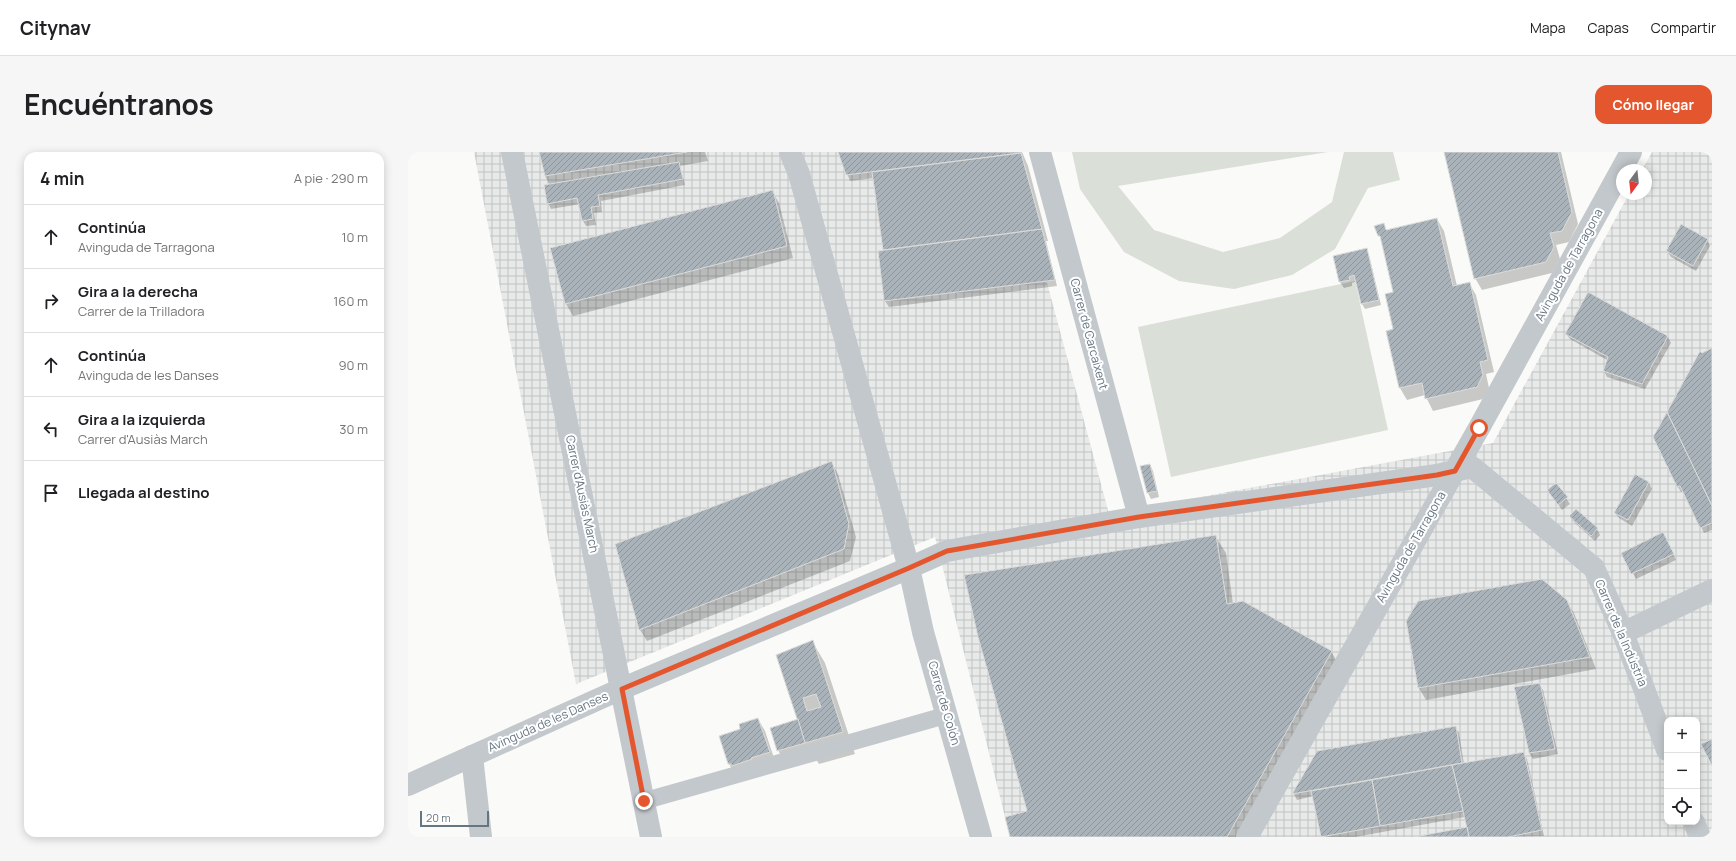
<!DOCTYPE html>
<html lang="es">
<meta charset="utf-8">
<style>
:root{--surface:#fff;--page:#f6f6f6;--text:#202124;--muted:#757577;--line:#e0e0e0;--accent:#e4572e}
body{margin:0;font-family:Manrope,sans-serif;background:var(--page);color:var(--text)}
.controls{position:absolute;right:12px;bottom:12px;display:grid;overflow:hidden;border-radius:8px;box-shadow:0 2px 10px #0003}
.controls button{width:36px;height:36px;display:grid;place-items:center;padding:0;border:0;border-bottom:1px solid var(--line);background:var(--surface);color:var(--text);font:20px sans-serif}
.compass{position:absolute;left:1208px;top:12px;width:36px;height:36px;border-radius:50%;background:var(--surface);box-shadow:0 2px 10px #0003;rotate:195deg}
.scale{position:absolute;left:12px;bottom:10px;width:69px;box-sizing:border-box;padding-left:4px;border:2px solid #657683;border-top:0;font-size:11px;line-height:14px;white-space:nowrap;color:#657683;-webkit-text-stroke:3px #fff;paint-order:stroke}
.stop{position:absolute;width:12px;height:12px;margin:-9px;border:3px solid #e4572e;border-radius:50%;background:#fff}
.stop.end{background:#e4572e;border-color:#fff;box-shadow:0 1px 4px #0008}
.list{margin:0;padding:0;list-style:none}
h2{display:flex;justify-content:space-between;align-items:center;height:52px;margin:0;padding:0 16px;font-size:17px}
h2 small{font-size:13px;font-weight:400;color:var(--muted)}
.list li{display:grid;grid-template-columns:26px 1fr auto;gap:12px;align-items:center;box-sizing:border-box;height:64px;padding:0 16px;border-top:1px solid var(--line)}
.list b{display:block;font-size:15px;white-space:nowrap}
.list p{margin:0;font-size:13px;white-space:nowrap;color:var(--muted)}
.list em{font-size:13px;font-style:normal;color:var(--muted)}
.icon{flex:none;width:22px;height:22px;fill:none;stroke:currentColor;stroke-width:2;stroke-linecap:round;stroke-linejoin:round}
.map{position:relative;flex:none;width:1304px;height:685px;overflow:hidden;border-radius:12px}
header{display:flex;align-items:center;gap:24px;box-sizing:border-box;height:56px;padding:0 20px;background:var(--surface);border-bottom:1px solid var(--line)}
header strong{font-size:19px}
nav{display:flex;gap:22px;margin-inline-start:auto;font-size:14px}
.intro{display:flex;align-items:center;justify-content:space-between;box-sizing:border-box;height:96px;padding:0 24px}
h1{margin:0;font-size:28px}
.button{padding:10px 18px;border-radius:12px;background:var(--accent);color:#fff;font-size:14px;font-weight:700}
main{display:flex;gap:24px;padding:0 24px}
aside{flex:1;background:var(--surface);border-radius:12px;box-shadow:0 2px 10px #0003}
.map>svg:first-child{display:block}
.industrial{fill:url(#industrial-grid);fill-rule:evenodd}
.pitch{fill:#dadfd7}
.shadow{fill:#0003}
.building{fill:url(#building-hatch);stroke:#dcdcda;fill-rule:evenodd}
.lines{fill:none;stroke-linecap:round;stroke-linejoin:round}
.pedestrian{stroke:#c3c8cc;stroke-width:17}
.minor{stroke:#c3c8cc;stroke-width:22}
.tertiary{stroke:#c3c8cc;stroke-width:22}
.route{stroke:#e4572e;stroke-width:5}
.labels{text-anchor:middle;stroke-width:4;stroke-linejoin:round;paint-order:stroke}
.street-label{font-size:12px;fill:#657683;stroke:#fff}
</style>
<header>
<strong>Citynav</strong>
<nav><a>Mapa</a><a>Capas</a><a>Compartir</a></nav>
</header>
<div class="intro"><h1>Encuéntranos</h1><a class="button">Cómo llegar</a></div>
<main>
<aside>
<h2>4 min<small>A pie · 290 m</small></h2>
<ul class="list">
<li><svg class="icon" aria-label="ahead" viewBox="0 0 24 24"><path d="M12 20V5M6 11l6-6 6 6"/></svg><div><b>Continúa</b><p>Avinguda de Tarragona</p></div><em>10 m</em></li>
<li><svg class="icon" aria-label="right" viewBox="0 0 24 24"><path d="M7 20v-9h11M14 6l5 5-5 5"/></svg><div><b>Gira a la derecha</b><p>Carrer de la Trilladora</p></div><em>160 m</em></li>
<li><svg class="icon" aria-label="ahead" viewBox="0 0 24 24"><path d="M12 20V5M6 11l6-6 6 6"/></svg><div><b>Continúa</b><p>Avinguda de les Danses</p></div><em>90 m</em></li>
<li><svg class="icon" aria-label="left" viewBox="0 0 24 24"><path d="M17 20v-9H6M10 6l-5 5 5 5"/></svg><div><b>Gira a la izquierda</b><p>Carrer d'Ausiàs March</p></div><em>30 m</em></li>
<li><svg class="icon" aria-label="arrive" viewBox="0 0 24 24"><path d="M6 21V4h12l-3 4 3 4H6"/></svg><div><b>Llegada al destino</b></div></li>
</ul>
</aside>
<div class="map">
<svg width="1304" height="685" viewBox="0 0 1304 685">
<defs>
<pattern id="industrial-grid" width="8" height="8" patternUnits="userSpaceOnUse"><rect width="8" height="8" fill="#e8e9e9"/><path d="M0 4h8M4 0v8" fill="none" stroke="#c0c1c2"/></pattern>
<pattern id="building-hatch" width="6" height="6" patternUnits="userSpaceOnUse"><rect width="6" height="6" fill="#aab3b9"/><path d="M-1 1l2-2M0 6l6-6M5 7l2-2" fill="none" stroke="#8e969c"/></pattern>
</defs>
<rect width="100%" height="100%" fill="#fafaf8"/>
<path class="industrial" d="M 66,0 L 604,0 L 701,362 L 1085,291 L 1221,42 L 1238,42 L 1238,18 L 1234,18 L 1244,0 L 1304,0 L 1304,685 L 602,685 L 527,385 L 168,532 ZM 1259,568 L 1289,568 L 1289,670 L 1259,670 Z"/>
<g class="pitch">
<path d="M 664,0 L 920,0 L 710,34 L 746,78 L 815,100 L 872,86 L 924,50 L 936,0 L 985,0 L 992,28 L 960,36 L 927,97 L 884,123 L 826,137 L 771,129 L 716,100 L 672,37 Z"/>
<path d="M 947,129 L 980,278 L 763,325 L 730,175 Z"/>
</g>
<g class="shadow">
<path d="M 132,0 L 297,0 L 300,9 L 272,14 L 277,33 L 193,49 L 194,60 L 186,61 L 188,73 L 178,74 L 175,69 L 172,52 L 143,57 L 140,51 L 142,33 L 137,24 Z"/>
<path d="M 431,0 L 614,0 L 620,14 L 640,89 L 638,89 L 649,134 L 481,155 L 477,149 L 471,99 L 476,99 L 466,26 L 442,29 Z"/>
<path d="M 1037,0 L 1153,0 L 1170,72 L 1161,90 L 1148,93 L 1152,107 L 1144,121 L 1074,138 L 1067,126 Z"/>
<path d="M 364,39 L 371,51 L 385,106 L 165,164 L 158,152 L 144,97 Z"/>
<path d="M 1029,67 L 1036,79 L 1049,134 L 1061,131 L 1068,143 L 1086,220 L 1078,222 L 1081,236 L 1075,247 L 1025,259 L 1017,243 L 999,248 L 992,236 L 979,180 L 987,178 L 986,141 L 975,91 L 968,75 L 976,73 L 979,79 Z"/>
<path d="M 1299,88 L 1302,94 L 1288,119 L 1263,105 L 1259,99 Z"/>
<path d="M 958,97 L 961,103 L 973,153 L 957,157 L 954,152 L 949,129 L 944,131 L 944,134 L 936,136 L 932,130 L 926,105 Z"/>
<path d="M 1180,141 L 1260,185 L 1263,191 L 1237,237 L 1199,225 L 1196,219 L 1199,208 L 1162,187 L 1158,182 Z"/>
<path d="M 1304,198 L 1304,378 L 1296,381 L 1276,339 L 1273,340 L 1270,335 L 1246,285 L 1293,203 Z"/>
<path d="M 423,310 L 430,322 L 448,385 L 442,409 L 239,489 L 232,478 L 208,393 Z"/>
<path d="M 742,313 L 745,319 L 751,345 L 743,347 L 740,341 L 733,315 Z"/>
<path d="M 1228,324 L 1241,331 L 1244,337 L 1224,374 L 1211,366 L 1207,361 Z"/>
<path d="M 1148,332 L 1162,352 L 1154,358 L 1140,338 Z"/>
<path d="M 1162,365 L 1189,377 L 1192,383 L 1187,389 L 1166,370 Z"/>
<path d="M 807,384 L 818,401 L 825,452 L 923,499 L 933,517 L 839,685 L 603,685 Z"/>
<path d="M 1258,387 L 1268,408 L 1228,427 L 1214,401 Z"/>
<path d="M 1158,449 L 1166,461 L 1188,517 L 1018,548 L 1011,536 L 999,469 Z"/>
<path d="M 404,489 L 417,511 L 447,602 L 411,612 L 401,596 L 373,604 L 370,598 L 391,568 Z"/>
<path d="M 1131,532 L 1135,538 L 1150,602 L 1125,607 L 1121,601 L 1107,536 Z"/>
<path d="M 350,567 L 357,579 L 368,612 L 328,624 L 321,612 Z"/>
<path d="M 1047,575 L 1051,581 L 1056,612 L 1115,601 L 1119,607 L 1136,684 L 1012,685 L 1060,676 L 1057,665 L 947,685 L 914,685 L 905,644 L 889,648 L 886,642 L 910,600 Z"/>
</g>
<g class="building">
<path d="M 131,0 L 279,0 L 137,24 Z"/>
<path d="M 430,0 L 613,0 L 613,1 L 438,23 Z"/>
<path d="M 1036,0 L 1150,0 L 1164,60 L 1154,79 L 1142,81 L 1146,95 L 1138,110 L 1066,127 Z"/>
<path d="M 613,1 L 634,77 L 475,98 L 464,20 Z"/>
<path d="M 271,10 L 275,27 L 190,43 L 192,54 L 183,55 L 185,67 L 174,69 L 169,46 L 139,52 L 136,33 Z"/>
<path d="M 365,38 L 379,94 L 157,152 L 142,96 Z"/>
<path d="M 1029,66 L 1045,134 L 1062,130 L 1080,208 L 1072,210 L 1075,223 L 1069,235 L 1017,247 L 1014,231 L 991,236 L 978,179 L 985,177 L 977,142 L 985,140 L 972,84 L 970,84 L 966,74 L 976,71 L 978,78 Z"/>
<path d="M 1273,72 L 1300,87 L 1285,114 L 1258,99 Z"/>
<path d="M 634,77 L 647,128 L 476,149 L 470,99 Z"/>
<path d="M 959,96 L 971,148 L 953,152 L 946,123 L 941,125 L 942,128 L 931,130 L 925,104 Z"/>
<path d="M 1180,140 L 1260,184 L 1234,232 L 1195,219 L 1200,205 L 1157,182 Z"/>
<path d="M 1304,196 L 1304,354 L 1259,260 L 1292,199 L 1294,201 Z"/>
<path d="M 1259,260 L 1304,354 L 1304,371 L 1292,376 L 1272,334 L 1269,335 L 1245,285 Z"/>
<path d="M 424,309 L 441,372 L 436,397 L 231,478 L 207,392 Z"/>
<path d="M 742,312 L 749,339 L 739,341 L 732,314 Z"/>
<path d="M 1227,322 L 1241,330 L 1220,368 L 1206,361 Z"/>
<path d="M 1148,331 L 1160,345 L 1150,353 L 1139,338 Z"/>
<path d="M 1168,357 L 1190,376 L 1183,384 L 1161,364 Z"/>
<path d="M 1255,380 L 1266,402 L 1223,422 L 1213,401 Z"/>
<path d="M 808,383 L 819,452 L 835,449 L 924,499 L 819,685 L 602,685 L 597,665 L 619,659 L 570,485 L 556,423 Z"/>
<path d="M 1134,427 L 1159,448 L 1182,505 L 1010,536 L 998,469 L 1010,449 Z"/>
<path d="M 405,488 L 435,580 L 397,591 L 368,503 ZM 408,542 L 413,555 L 399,559 L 395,546 Z"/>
<path d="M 1132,531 L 1147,597 L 1121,601 L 1106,535 Z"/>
<path d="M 350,566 L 362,600 L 343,606 L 344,607 L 324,614 L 323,612 L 320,612 L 311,584 L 332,577 L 331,572 Z"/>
<path d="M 390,567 L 397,591 L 369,599 L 362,576 Z"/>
<path d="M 1048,574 L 1054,611 L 884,642 L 909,599 Z"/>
<path d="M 1304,587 L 1304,614 L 1293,592 Z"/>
<path d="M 1116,600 L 1134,678 L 1100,685 L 1061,685 L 1044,613 Z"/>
<path d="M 1044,613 L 1055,659 L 972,674 L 964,628 Z"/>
<path d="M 964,628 L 972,674 L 913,685 L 903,639 Z"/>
<path d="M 1059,675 L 1061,685 L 1006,685 Z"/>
</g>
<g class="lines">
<path class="pedestrian" d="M 236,649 L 539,563"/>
<g class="minor">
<path d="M 104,0 L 243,685"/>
<path d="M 632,0 L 731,365"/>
<path d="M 1215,481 L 1304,438"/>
<path d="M 64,604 L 73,685"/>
<path d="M 0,633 L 213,537 L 501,416 L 539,399 L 731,365 L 1029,323 L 1064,315 L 1186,416 L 1215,481 L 1259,598"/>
<path d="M 1286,670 L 1292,685"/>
<path d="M 839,685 L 1071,276 L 1223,0"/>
</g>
<path class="tertiary" d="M 382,0 L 391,22 L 501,416 L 515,480 L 573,685"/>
</g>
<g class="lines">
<path class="route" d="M 236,649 L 214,537 L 501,416 L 539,399 L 731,365 L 1029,323 L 1047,319 L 1071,276"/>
</g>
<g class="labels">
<g class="street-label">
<text transform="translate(1161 113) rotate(-61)" y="4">Avinguda de Tarragona</text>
<text transform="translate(681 182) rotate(75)" y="4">Carrer de Carcaixent</text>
<text transform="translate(174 342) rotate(78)" y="4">Carrer d'Ausiàs March</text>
<text transform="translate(1003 395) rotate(-60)" y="4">Avinguda de Tarragona</text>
<text transform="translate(1213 481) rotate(67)" y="4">Carrer de la Indústria</text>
<text transform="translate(536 551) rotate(74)" y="4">Carrer de Colón</text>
<text transform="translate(140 570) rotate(-24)" y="4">Avinguda de les Danses</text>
</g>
</g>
</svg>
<div class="controls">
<button>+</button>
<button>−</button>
<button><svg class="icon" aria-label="locate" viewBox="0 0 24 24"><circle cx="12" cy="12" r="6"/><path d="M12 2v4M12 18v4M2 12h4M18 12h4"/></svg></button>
</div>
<svg class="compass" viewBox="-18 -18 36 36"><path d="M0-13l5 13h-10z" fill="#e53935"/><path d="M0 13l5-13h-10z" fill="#757577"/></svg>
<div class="scale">20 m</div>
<div class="stop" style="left:1071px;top:276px"></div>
<div class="stop end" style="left:236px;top:649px"></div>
</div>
</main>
